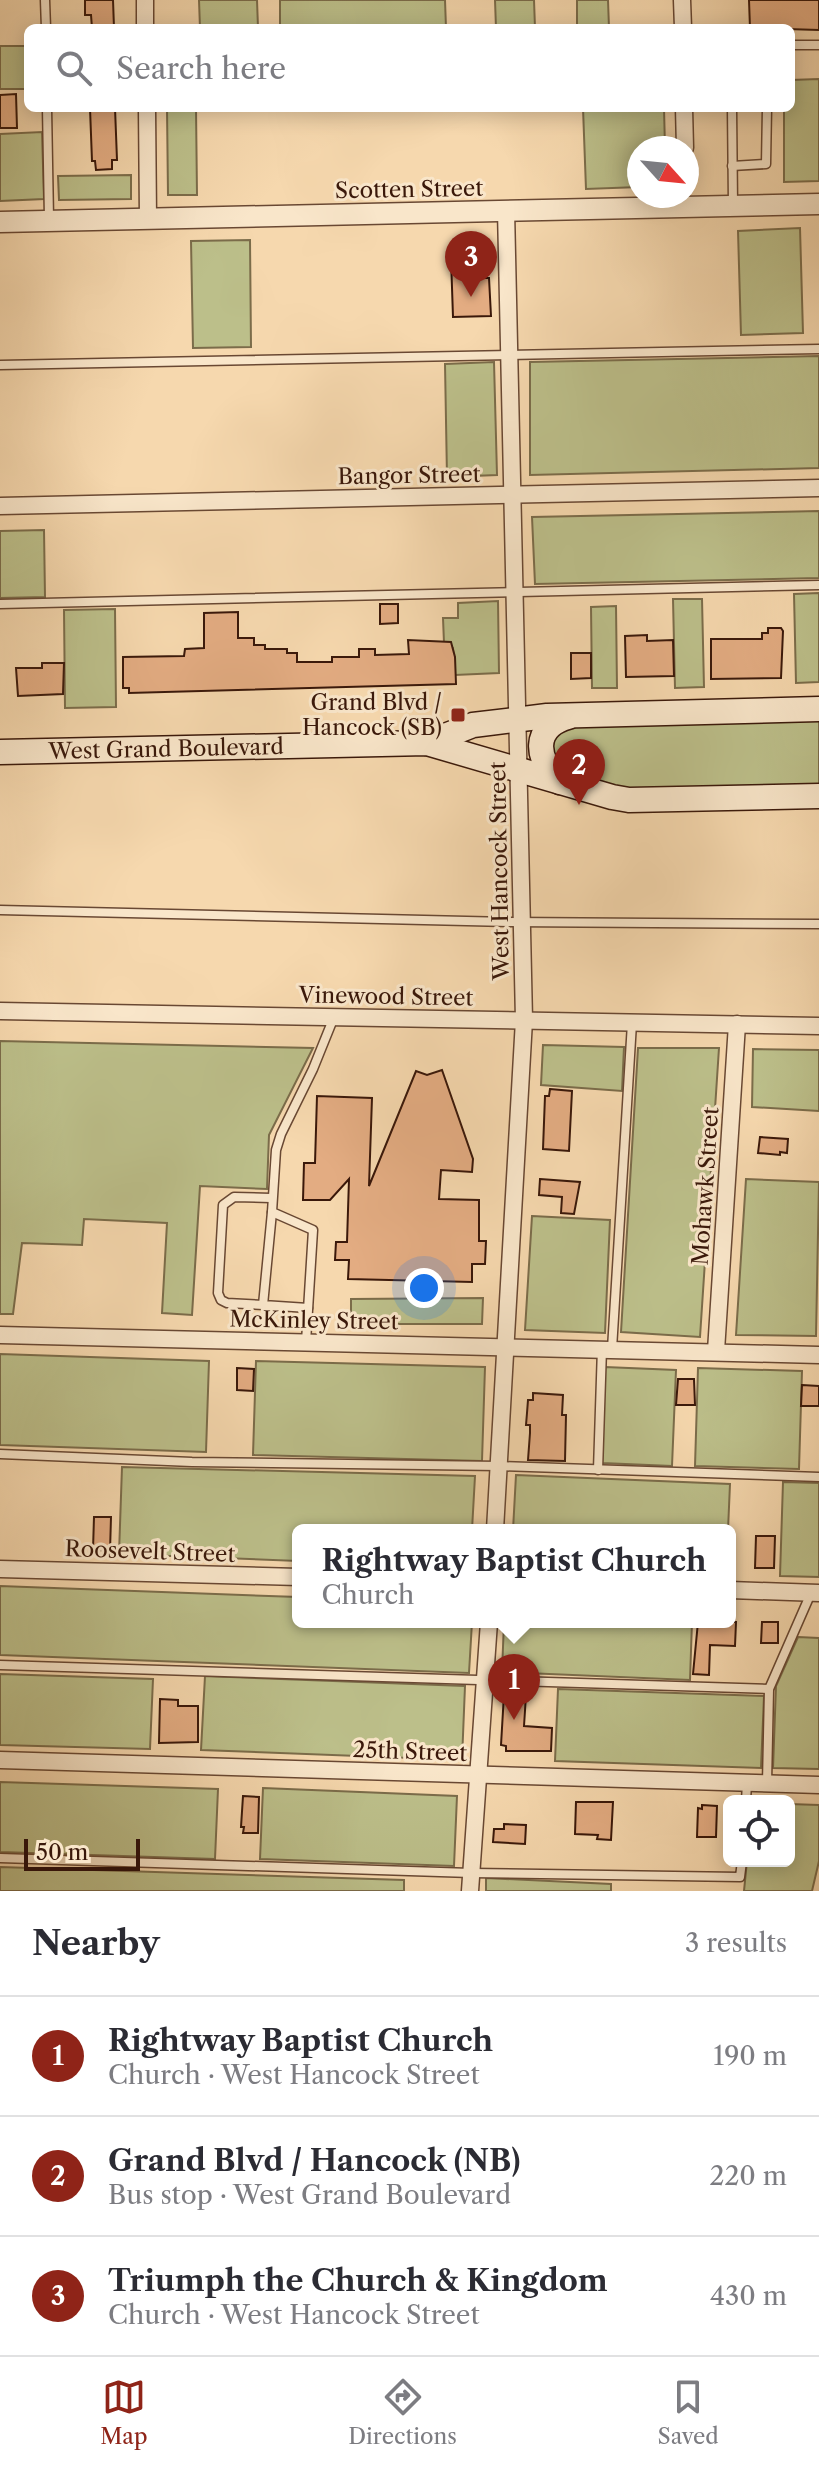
<!DOCTYPE html>
<meta charset="utf-8">
<style>
:root{--surface:#fff;--page:#f2f2f3;--text:#2b2b33;--muted:#7c7c81;--line:#e1e1e2;--accent:#8f2418}
body{margin:0;font-family:"Libre Caslon Text",serif;background:var(--page);color:var(--text)}
.controls{position:absolute;right:24px;bottom:24px;display:grid;overflow:hidden;border-radius:12px;box-shadow:0 4px 20px #0003}
.controls button{width:72px;height:72px;display:grid;place-items:center;padding:0;border:0;border-bottom:2px solid var(--line);background:var(--surface);color:var(--text);font:40px sans-serif}
.compass{position:absolute;left:627px;top:136px;width:72px;height:72px;border-radius:50%;background:var(--surface);box-shadow:0 4px 20px #0003;rotate:117deg}
.scale{position:absolute;left:24px;bottom:20px;width:116px;box-sizing:border-box;padding-left:8px;border:4px solid #3a180a;border-top:0;font-size:22px;line-height:28px;white-space:nowrap;color:#3a180a;-webkit-text-stroke:6px #f9e6ca;paint-order:stroke}
.you{position:absolute;left:424px;top:1288px;width:28px;height:28px;margin:-20px;border:6px solid #fff;border-radius:50%;background:#1a73e8;box-shadow:0 0 0 12px #1a73e833}
.badge{display:grid;place-items:center;width:52px;height:52px;border-radius:50%;background:var(--accent);color:#fff;font-size:26px;font-weight:700}
.pin{position:absolute;translate:-50% -66px;filter:drop-shadow(0 2px 4px #0008)}
.pin::after{content:'';position:absolute;top:42px;width:28px;height:24px;background:inherit;clip-path:polygon(0 0,100% 0,50% 100%)}
.popup{position:absolute;left:292px;top:1524px;width:444px;height:104px;box-sizing:border-box;display:grid;place-content:center;border-radius:12px;background:var(--surface);filter:drop-shadow(0 2px 6px #0005);font-size:26px;white-space:nowrap;color:var(--muted)}
.popup b{font-size:30px;color:var(--text)}
.popup::after{content:'';position:absolute;left:50%;top:100%;margin-left:-16px;border:16px solid transparent;border-top-color:var(--surface)}
.list{margin:0;padding:0;list-style:none}
h2{display:flex;justify-content:space-between;align-items:center;height:104px;margin:0;padding:0 32px;font-size:34px}
h2 small{font-size:26px;font-weight:400;color:var(--muted)}
.list li{display:grid;grid-template-columns:52px 1fr auto;gap:24px;align-items:center;box-sizing:border-box;height:120px;padding:0 32px;border-top:2px solid var(--line)}
.list b{display:block;font-size:30px;white-space:nowrap}
.list p{margin:0;font-size:26px;white-space:nowrap;color:var(--muted)}
.list em{font-size:26px;font-style:normal;color:var(--muted)}
.icon{flex:none;width:44px;height:44px;fill:none;stroke:currentColor;stroke-width:2;stroke-linecap:round;stroke-linejoin:round}
.map{position:relative;flex:none;width:819px;height:1891px;overflow:hidden}
.search{position:absolute;background:var(--surface);box-shadow:0 4px 20px #0003;left:24px;right:24px;top:24px;height:88px;display:flex;align-items:center;gap:20px;box-sizing:border-box;padding:0 28px;border-radius:12px;color:var(--muted);font-size:30px}
.sheet{height:464px;background:var(--surface)}
nav{display:flex;justify-content:space-around;align-items:center;box-sizing:border-box;height:112px;border-top:2px solid var(--line);background:var(--surface);font-size:22px;color:var(--muted)}
nav a{display:grid;justify-items:center;gap:4px}
nav .on{color:var(--accent)}
.map>svg:first-child{display:block}
.green{fill:#bcbf8a;stroke:#7b6c4a;stroke-width:2}
.building{fill:#e3ac82;stroke:#3a180a;stroke-width:2}
.lines{fill:none;stroke-linecap:round;stroke-linejoin:round}
.service-casing{stroke:#694833;stroke-width:11}
.minor-casing{stroke:#694833;stroke-width:19}
.tertiary-casing{stroke:#694833;stroke-width:23}
.secondary-casing{stroke:#3a180a;stroke-width:27}
.service{stroke:#f9e6ca;stroke-width:8}
.minor{stroke:#f9e6ca;stroke-width:16}
.tertiary{stroke:#f9e6ca;stroke-width:20}
.secondary{stroke:#f9e6ca;stroke-width:24}
.poi-dot{fill:#8f2418;stroke:#f9e6ca;stroke-width:3}
.labels{text-anchor:middle;stroke-width:6;stroke-linejoin:round;paint-order:stroke}
.street-label{font-size:22px;fill:#3a180a;stroke:#f9e6ca}
.poi-label{font-size:22px;fill:#3a180a;stroke:#f9e6ca;text-anchor:end}
</style>
<div class="map">
<svg width="819" height="1891" viewBox="0 0 819 1891">
<rect width="100%" height="100%" fill="#f6d8ae"/>
<filter id="stains"><feTurbulence type="fractalNoise" baseFrequency=".0025" numOctaves="4"/><feColorMatrix values="0 0 0 0 .2 0 0 0 0 .09 0 0 0 0 .02 0 0 0 .5 -.17"/></filter>
<radialGradient id="worn" r=".72"><stop offset=".6" stop-color="#630" stop-opacity="0"/><stop offset="1" stop-color="#630" stop-opacity=".3"/></radialGradient>
<g class="green">
<path d="M 199,0 L 257,0 L 258,28 L 200,28 Z"/>
<path d="M 280,0 L 445,0 L 446,28 L 280,28 Z"/>
<path d="M 495,0 L 534,0 L 535,28 L 496,28 Z"/>
<path d="M 577,0 L 608,0 L 609,28 L 577,28 Z"/>
<rect x="0" y="46" width="28" height="43"/>
<path d="M 819,79 L 819,181 L 784,182 L 784,108 L 791,108 L 791,80 Z"/>
<path d="M 167,108 L 196,108 L 197,195 L 168,195 Z"/>
<path d="M 583,108 L 664,108 L 665,148 L 639,148 L 639,187 L 586,189 Z"/>
<path d="M 42,132 L 44,199 L 0,201 L 0,134 Z"/>
<path d="M 131,175 L 131,199 L 59,200 L 58,176 Z"/>
<path d="M 800,228 L 803,333 L 741,335 L 738,231 Z"/>
<path d="M 250,240 L 251,347 L 193,348 L 191,241 Z"/>
<path d="M 819,356 L 819,468 L 530,475 L 530,362 Z"/>
<path d="M 494,362 L 497,475 L 447,477 L 445,364 Z"/>
<path d="M 819,511 L 819,578 L 535,584 L 532,517 Z"/>
<path d="M 44,530 L 45,597 L 0,598 L 0,531 Z"/>
<path d="M 819,593 L 819,682 L 796,683 L 794,594 Z"/>
<path d="M 673,599 L 702,599 L 704,687 L 675,688 Z"/>
<path d="M 498,601 L 499,673 L 455,675 L 453,648 L 444,643 L 443,618 L 458,618 L 458,603 Z"/>
<path d="M 616,606 L 617,688 L 592,688 L 591,607 Z"/>
<path d="M 115,609 L 116,707 L 65,708 L 64,610 Z"/>
<path d="M 819,716 L 819,786 L 665,791 L 602,786 L 555,769 L 550,739 L 562,724 Z"/>
<path d="M 0,1041 L 313,1048 L 269,1135 L 267,1189 L 200,1186 L 192,1315 L 162,1313 L 167,1223 L 84,1219 L 82,1245 L 22,1243 L 13,1314 L 0,1314 Z"/>
<path d="M 543,1045 L 624,1047 L 622,1091 L 541,1085 Z"/>
<path d="M 638,1048 L 719,1048 L 700,1337 L 621,1332 Z"/>
<path d="M 753,1049 L 819,1050 L 819,1111 L 752,1107 Z"/>
<path d="M 746,1179 L 819,1182 L 816,1336 L 736,1335 Z"/>
<path d="M 532,1216 L 610,1220 L 605,1333 L 525,1330 Z"/>
<path d="M 483,1298 L 482,1324 L 351,1324 L 351,1299 Z"/>
<path d="M 0,1354 L 209,1361 L 206,1452 L 0,1445 Z"/>
<path d="M 256,1361 L 485,1367 L 482,1461 L 253,1455 Z"/>
<path d="M 605,1367 L 676,1370 L 672,1466 L 602,1463 Z"/>
<path d="M 698,1368 L 802,1371 L 799,1469 L 695,1466 Z"/>
<path d="M 122,1467 L 475,1476 L 472,1530 L 298,1530 L 298,1561 L 119,1554 Z"/>
<path d="M 516,1475 L 730,1484 L 728,1530 L 513,1530 Z"/>
<path d="M 783,1482 L 819,1483 L 819,1577 L 780,1576 Z"/>
<path d="M 0,1586 L 298,1597 L 298,1622 L 472,1622 L 469,1673 L 0,1655 Z"/>
<path d="M 504,1622 L 692,1622 L 690,1680 L 502,1672 Z"/>
<path d="M 798,1637 L 819,1638 L 819,1769 L 773,1768 L 776,1686 Z"/>
<path d="M 0,1674 L 153,1679 L 150,1749 L 0,1745 Z"/>
<path d="M 205,1676 L 465,1686 L 462,1760 L 201,1750 Z"/>
<path d="M 558,1689 L 764,1696 L 761,1768 L 555,1761 Z"/>
<path d="M 0,1782 L 218,1789 L 215,1859 L 0,1852 Z"/>
<path d="M 263,1788 L 457,1796 L 454,1866 L 260,1859 Z"/>
<path d="M 789,1804 L 819,1805 L 819,1861 L 812,1891 L 744,1891 L 747,1861 L 789,1861 Z"/>
<path d="M 0,1867 L 404,1880 L 404,1891 L 0,1891 Z"/>
<path d="M 486,1878 L 611,1884 L 611,1891 L 486,1891 Z"/>
</g>
<g class="building">
<path d="M 85,0 L 113,0 L 114,28 L 92,28 L 91,15 L 85,15 Z"/>
<path d="M 749,0 L 819,0 L 819,30 L 750,28 Z"/>
<path d="M 16,94 L 17,128 L 0,128 L 0,95 Z"/>
<path d="M 90,108 L 115,108 L 117,160 L 112,160 L 112,169 L 96,170 L 95,161 L 92,161 Z"/>
<path d="M 462,249 L 476,256 L 477,278 L 489,278 L 491,316 L 453,317 L 451,258 Z"/>
<path d="M 380,604 L 398,604 L 398,623 L 380,624 Z"/>
<path d="M 238,612 L 238,638 L 254,638 L 254,645 L 265,645 L 265,649 L 287,649 L 287,653 L 297,653 L 297,662 L 332,662 L 332,657 L 359,657 L 359,649 L 375,649 L 375,655 L 409,654 L 408,640 L 451,642 L 455,657 L 456,684 L 129,693 L 129,688 L 123,688 L 123,657 L 184,656 L 185,649 L 204,648 L 204,613 Z"/>
<path d="M 768,628 L 781,628 L 783,631 L 781,678 L 711,679 L 711,639 L 762,639 L 762,633 L 768,633 Z"/>
<path d="M 647,635 L 647,641 L 673,640 L 674,676 L 626,677 L 625,636 Z"/>
<path d="M 571,653 L 591,653 L 591,678 L 571,679 Z"/>
<path d="M 42,663 L 64,663 L 63,694 L 18,696 L 16,668 L 42,668 Z"/>
<path d="M 442,1070 L 473,1159 L 472,1172 L 441,1170 L 439,1199 L 479,1200 L 479,1241 L 486,1241 L 485,1264 L 472,1264 L 472,1282 L 348,1279 L 349,1260 L 335,1260 L 336,1242 L 347,1242 L 349,1179 L 330,1200 L 303,1200 L 304,1163 L 315,1163 L 317,1096 L 372,1098 L 369,1186 L 416,1071 L 427,1075 Z"/>
<path d="M 550,1089 L 572,1091 L 569,1151 L 543,1149 L 545,1096 L 549,1096 Z"/>
<path d="M 760,1137 L 788,1139 L 787,1153 L 780,1152 L 780,1155 L 758,1153 Z"/>
<path d="M 540,1179 L 580,1182 L 574,1214 L 561,1213 L 562,1197 L 539,1195 Z"/>
<path d="M 237,1368 L 254,1369 L 253,1391 L 237,1390 Z"/>
<path d="M 678,1379 L 694,1379 L 695,1405 L 676,1405 Z"/>
<path d="M 802,1385 L 819,1386 L 819,1406 L 801,1406 Z"/>
<path d="M 533,1393 L 563,1395 L 562,1415 L 566,1415 L 565,1461 L 528,1460 L 530,1433 L 530,1425 L 526,1425 L 527,1413 L 528,1400 L 533,1400 Z"/>
<path d="M 94,1517 L 111,1517 L 110,1551 L 93,1550 Z"/>
<path d="M 756,1536 L 775,1536 L 774,1568 L 755,1568 Z"/>
<path d="M 698,1622 L 736,1622 L 735,1646 L 710,1645 L 709,1675 L 693,1674 Z"/>
<path d="M 762,1622 L 778,1622 L 778,1643 L 761,1643 Z"/>
<path d="M 504,1694 L 526,1695 L 524,1726 L 552,1728 L 551,1751 L 506,1751 L 506,1746 L 501,1745 Z"/>
<path d="M 160,1699 L 178,1700 L 178,1706 L 198,1706 L 198,1742 L 159,1743 Z"/>
<path d="M 243,1796 L 259,1797 L 258,1833 L 243,1833 L 244,1827 L 241,1827 Z"/>
<path d="M 576,1802 L 613,1802 L 611,1840 L 597,1839 L 598,1835 L 575,1834 Z"/>
<path d="M 702,1805 L 717,1806 L 716,1837 L 697,1837 L 698,1808 L 702,1809 Z"/>
<path d="M 504,1824 L 526,1825 L 525,1844 L 493,1842 L 494,1829 L 504,1829 Z"/>
</g>
<g class="lines">
<g class="service-casing">
<g id="service">
<path d="M 45,0 L 46,28"/>
<path d="M 791,45 L 819,45"/>
<path d="M 47,108 L 49,219"/>
<path d="M 732,108 L 733,205"/>
<path d="M 732,166 L 766,164 L 767,108"/>
<path d="M 0,365 L 819,349"/>
<path d="M 0,604 L 819,585"/>
<path d="M 0,910 L 509,922 L 819,924"/>
<path d="M 272,1212 L 263,1305 L 308,1308"/>
<path d="M 263,1305 L 227,1303 L 221,1300 L 218,1293 L 223,1205 L 234,1197 L 271,1198"/>
<path d="M 306,1342 L 313,1230 L 272,1212 L 276,1150 L 281,1134 L 313,1069 L 334,1017"/>
<path d="M 612,1349 L 632,1023"/>
<path d="M 0,1454 L 192,1462 L 499,1466 L 819,1477"/>
<path d="M 598,1470 L 602,1348"/>
<path d="M 0,1665 L 769,1689"/>
<path d="M 767,1783 L 769,1689 L 811,1593"/>
<path d="M 746,1801 L 747,1783"/>
<path d="M 0,1858 L 471,1873 L 740,1877 L 742,1861"/>
</g>
</g>
<g class="minor-casing">
<g id="minor">
<path d="M 145,0 L 145,28"/>
<path d="M 682,0 L 683,28"/>
<path d="M 147,108 L 148,219"/>
<path d="M 684,108 L 685,148"/>
<path d="M 0,506 L 819,488"/>
<path d="M 0,1011 L 819,1026"/>
<path d="M 0,1335 L 819,1355"/>
<path d="M 716,1351 L 737,1024"/>
<path d="M 495,1530 L 524,1020 L 506,210"/>
<path d="M 0,1569 L 298,1577"/>
<path d="M 730,1590 L 819,1593"/>
<path d="M 0,1760 L 819,1785"/>
<path d="M 470,1891 L 489,1622"/>
</g>
</g>
<g class="tertiary-casing">
<path id="tertiary" d="M 0,222 L 819,204"/>
</g>
<g class="secondary-casing">
<g id="secondary">
<path d="M 427,743 L 473,725 L 547,716 L 819,709"/>
<path id="s1" d="M 0,752 L 427,743 L 612,797 L 629,800 L 819,796"/>
<path d="M 560,782 C 535,760 532,727 568,717"/>
</g>
</g>
<use href="#service" class="service"/>
<use href="#minor" class="minor"/>
<use href="#tertiary" class="tertiary"/>
<use href="#secondary" class="secondary"/>
</g>
<rect class="poi-dot" x="450" y="707" width="16" height="16" rx="4"/>
<g class="labels">
<g class="street-label">
<text transform="translate(409 189) rotate(-1)" y="8">Scotten Street</text>
<text transform="translate(409 475) rotate(-1)" y="8">Bangor Street</text>
<text dy="8" stroke="none"><textPath href="#s1" startOffset="166">West Grand Boulevard</textPath></text>
<text transform="translate(499 871) rotate(-91)" y="8">West Hancock Street</text>
<text transform="translate(386 996) rotate(1)" y="8">Vinewood Street</text>
<text transform="translate(705 1186) rotate(-86)" y="8">Mohawk Street</text>
<text transform="translate(314 1320) rotate(1)" y="8">McKinley Street</text>
<text transform="translate(150 1551) rotate(2)" y="8">Roosevelt Street</text>
<text transform="translate(410 1751) rotate(2)" y="8">25th Street</text>
</g>
<g class="poi-label">
<text x="442" y="710">Grand Blvd /<tspan x="442" dy="25">Hancock (SB)</tspan></text>
</g>
</g>
<rect width="100%" height="100%" filter="url(#stains)"/>
<rect width="100%" height="100%" fill="url(#worn)"/>
</svg>
<div class="controls">
<button><svg class="icon" aria-label="locate" viewBox="0 0 24 24"><circle cx="12" cy="12" r="6"/><path d="M12 2v4M12 18v4M2 12h4M18 12h4"/></svg></button>
</div>
<svg class="compass" viewBox="-18 -18 36 36"><path d="M0-13l5 13h-10z" fill="#e53935"/><path d="M0 13l5-13h-10z" fill="#7c7c81"/></svg>
<div class="scale">50 m</div>
<div class="you"></div>
<div class="pin badge" style="left:514px;top:1720px">1</div>
<div class="popup"><b>Rightway Baptist Church</b>Church</div>
<div class="pin badge" style="left:579px;top:805px">2</div>
<div class="pin badge" style="left:471px;top:297px">3</div>
<div class="search"><svg class="icon" aria-label="search" viewBox="0 0 24 24"><circle cx="10" cy="10" r="6"/><path d="M15 15l6 6"/></svg>Search here</div>
</div>
<section class="sheet">
<h2>Nearby<small>3 results</small></h2>
<ul class="list">
<li><span class="badge">1</span><div><b>Rightway Baptist Church</b><p>Church · West Hancock Street</p></div><em>190 m</em></li>
<li><span class="badge">2</span><div><b>Grand Blvd / Hancock (NB)</b><p>Bus stop · West Grand Boulevard</p></div><em>220 m</em></li>
<li><span class="badge">3</span><div><b>Triumph the Church &amp; Kingdom</b><p>Church · West Hancock Street</p></div><em>430 m</em></li>
</ul>
</section>
<nav>
<a class="on"><svg class="icon" aria-label="map" viewBox="0 0 24 24"><path d="M3 6l6-2 6 2 6-2v14l-6 2-6-2-6 2zM9 4v14M15 6v14"/></svg>Map</a>
<a><svg class="icon" aria-label="directions" viewBox="0 0 24 24"><path d="M12 3l9 9-9 9-9-9zM9 14v-3h6M13 9l2 2-2 2"/></svg>Directions</a>
<a><svg class="icon" aria-label="saved" viewBox="0 0 24 24"><path d="M7 4h10v16l-5-4-5 4z"/></svg>Saved</a>
</nav>
